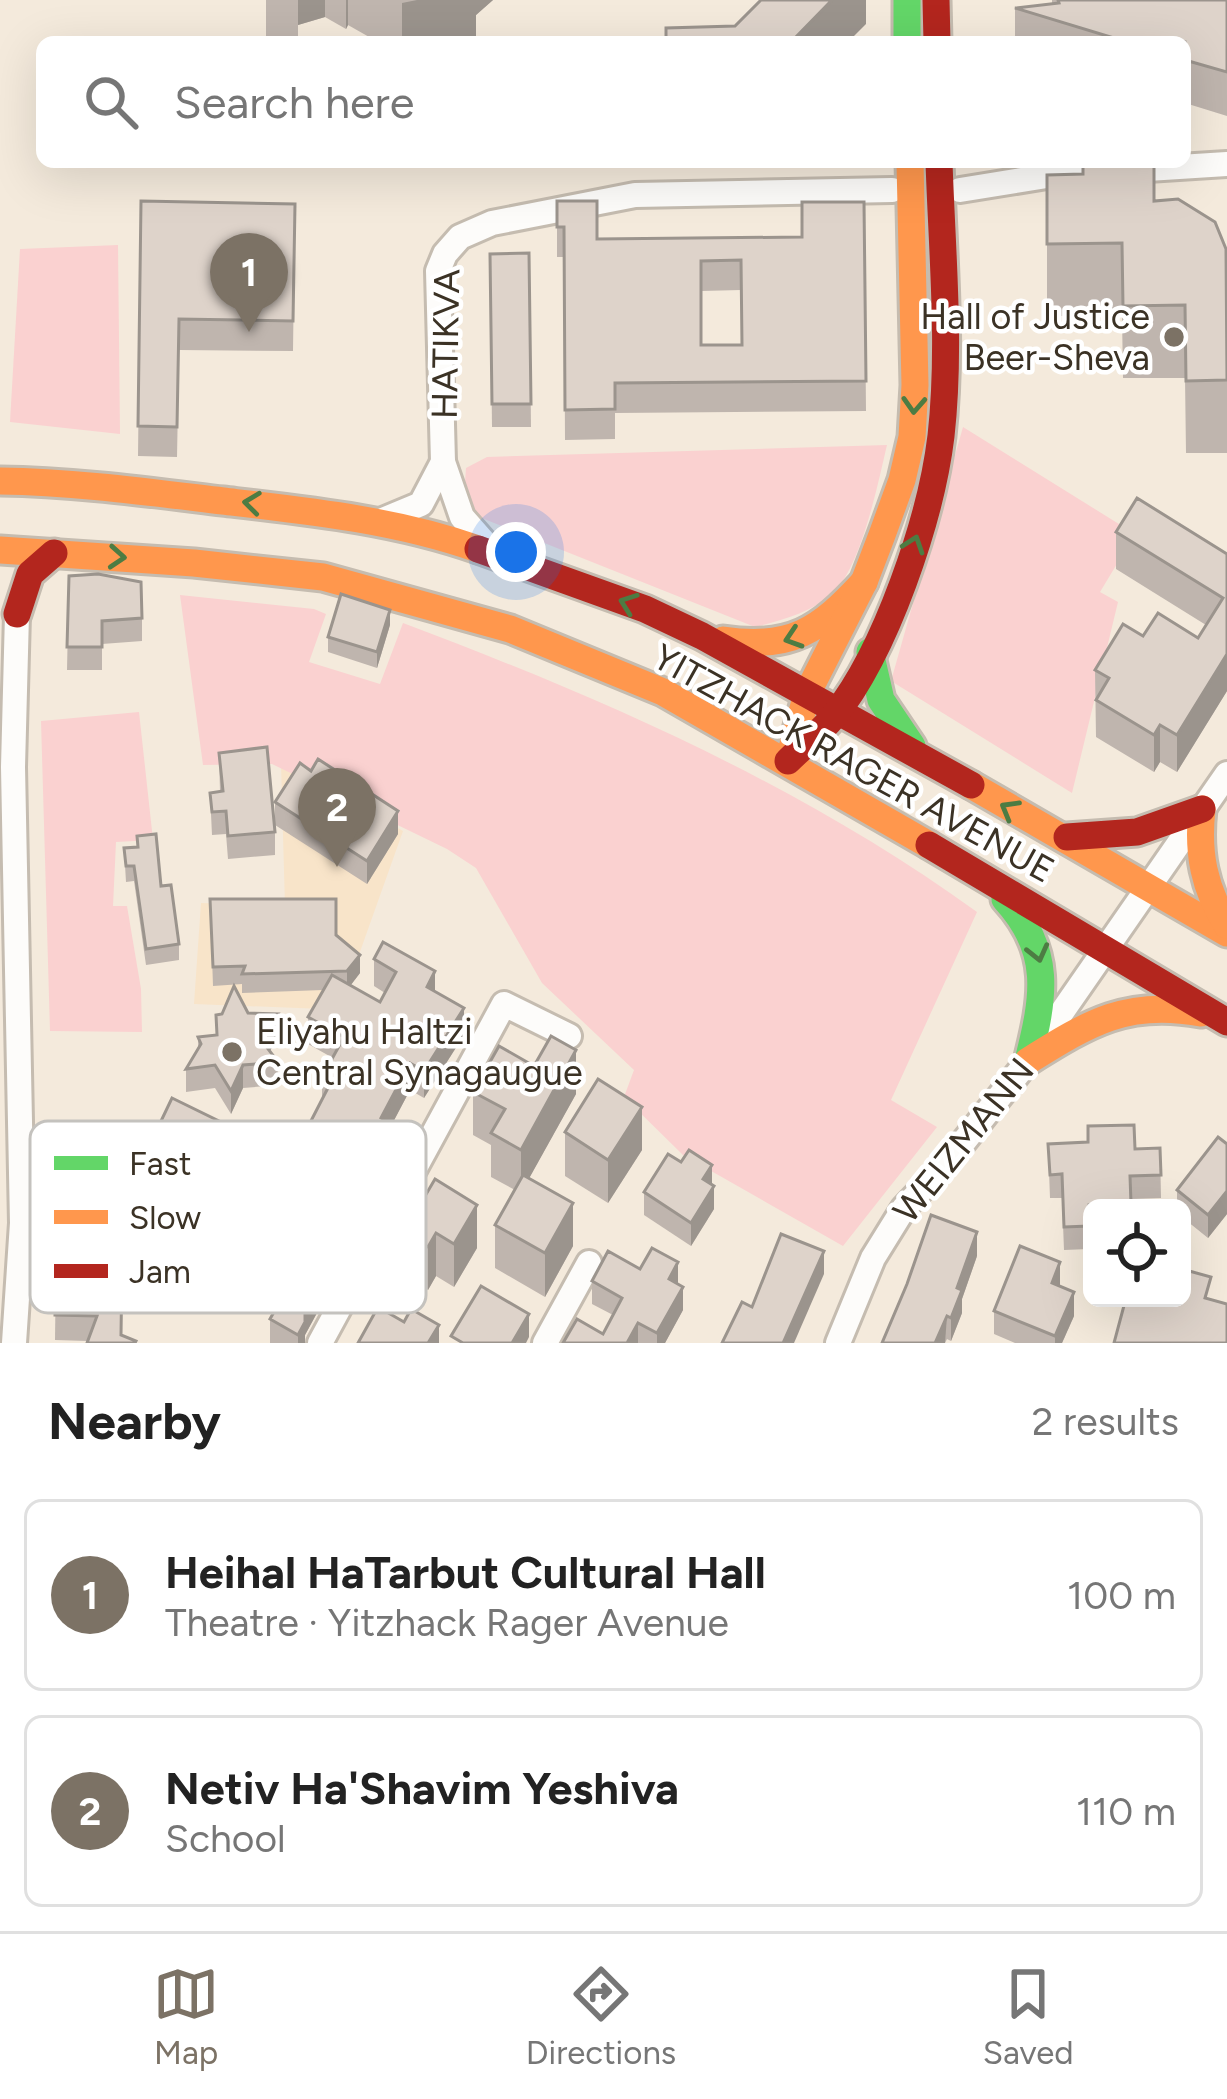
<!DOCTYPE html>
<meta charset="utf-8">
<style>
:root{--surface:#fff;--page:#f2f2f2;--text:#222;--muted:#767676;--line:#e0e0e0;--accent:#7c7265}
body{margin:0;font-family:Figtree,sans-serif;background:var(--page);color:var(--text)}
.controls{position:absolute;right:36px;bottom:36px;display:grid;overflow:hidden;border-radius:18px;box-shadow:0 12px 48px #0002}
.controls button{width:108px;height:108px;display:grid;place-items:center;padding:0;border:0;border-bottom:3px solid var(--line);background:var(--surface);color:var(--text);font:60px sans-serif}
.you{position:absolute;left:516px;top:552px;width:42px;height:42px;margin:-30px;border:9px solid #fff;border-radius:50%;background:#1a73e8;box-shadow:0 0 0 18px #1a73e833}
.badge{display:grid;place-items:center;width:78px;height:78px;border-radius:50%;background:var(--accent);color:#fff;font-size:39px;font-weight:700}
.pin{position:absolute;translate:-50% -99px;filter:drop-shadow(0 3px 6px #0008)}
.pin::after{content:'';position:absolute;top:63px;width:42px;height:36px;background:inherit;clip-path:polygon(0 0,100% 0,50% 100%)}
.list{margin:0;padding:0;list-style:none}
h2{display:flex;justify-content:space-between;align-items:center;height:156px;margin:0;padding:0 48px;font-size:51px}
h2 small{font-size:39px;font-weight:400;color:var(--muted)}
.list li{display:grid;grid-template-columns:78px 1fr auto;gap:36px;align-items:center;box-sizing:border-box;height:192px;margin:0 24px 24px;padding:0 24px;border:3px solid var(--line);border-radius:18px}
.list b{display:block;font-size:45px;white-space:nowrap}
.list p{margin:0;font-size:39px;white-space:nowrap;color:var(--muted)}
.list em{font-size:39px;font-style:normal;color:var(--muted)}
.icon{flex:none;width:66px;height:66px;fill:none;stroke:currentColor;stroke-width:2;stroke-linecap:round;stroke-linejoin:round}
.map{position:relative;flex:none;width:1227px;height:1343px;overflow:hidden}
.search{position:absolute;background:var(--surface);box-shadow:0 12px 48px #0002;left:36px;right:36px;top:36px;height:132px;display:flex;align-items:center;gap:30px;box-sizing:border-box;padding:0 42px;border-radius:18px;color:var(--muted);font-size:45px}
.sheet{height:588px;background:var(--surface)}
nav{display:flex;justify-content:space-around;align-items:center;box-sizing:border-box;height:168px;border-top:3px solid var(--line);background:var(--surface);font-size:33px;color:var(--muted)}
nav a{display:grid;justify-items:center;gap:6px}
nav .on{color:var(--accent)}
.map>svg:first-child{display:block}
.built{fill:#f8e4c9}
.green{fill:#fad1d0}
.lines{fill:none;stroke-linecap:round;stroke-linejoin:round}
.street-casing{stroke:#c5bcb0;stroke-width:30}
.fast-casing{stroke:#c5bcb0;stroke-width:33}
.slow-casing{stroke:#c5bcb0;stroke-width:33}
.jam-casing{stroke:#c5bcb0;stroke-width:33}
.street{stroke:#fdfcfa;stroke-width:24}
.fast{stroke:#63d668;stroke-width:27}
.slow{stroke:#ff974d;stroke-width:27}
.jam{stroke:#b3261e;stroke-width:27}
.wall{fill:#bfb5ae;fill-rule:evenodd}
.shaded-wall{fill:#9b948d}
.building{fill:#ded3ca;stroke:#9b948d;stroke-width:3;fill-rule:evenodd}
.oneway{stroke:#4d7c43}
.poi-dot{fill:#7c7265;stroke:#fff;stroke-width:4.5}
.labels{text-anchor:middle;stroke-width:9;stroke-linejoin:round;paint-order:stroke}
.poi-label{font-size:36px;fill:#3b3225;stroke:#fff;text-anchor:end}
.street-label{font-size:36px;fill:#3b3225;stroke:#fff}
.key{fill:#fff;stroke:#c4c2be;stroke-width:3}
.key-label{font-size:33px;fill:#3b3225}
</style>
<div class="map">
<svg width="1227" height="1343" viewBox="0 0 1227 1343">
<rect width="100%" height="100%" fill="#f4eadc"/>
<path class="built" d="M 281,763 L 403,831 L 351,977 L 324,1009 L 194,1004 L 201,903 L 285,906 Z"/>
<g class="green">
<path d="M 118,245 L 120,434 L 10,422 L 20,249 Z"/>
<path d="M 963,427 L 1135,534 L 1100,592 L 1118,602 L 1072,793 L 891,681 Z"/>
<path d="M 887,445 C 878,483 861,568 832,594 C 810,613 782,620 755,627 L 474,515 L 464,497 L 466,468 L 487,457 Z"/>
<path d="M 180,595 L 314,609 L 326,614 L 309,662 L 380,684 L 403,623 C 607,700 799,784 977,912 L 891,1100 L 937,1127 L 843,1246 L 683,1155 L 624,1097 L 634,1070 L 542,983 L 476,868 L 447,849 L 272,764 L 203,765 Z"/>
<path d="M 139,712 L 153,840 L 116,842 L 113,906 L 127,906 L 141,989 L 142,1032 L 50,1031 L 41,721 Z"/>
</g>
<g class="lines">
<g class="street-casing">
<g id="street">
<path d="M 960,190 L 1053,175 L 1227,164"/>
<path d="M 378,522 L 421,504 L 443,462"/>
<path d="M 491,550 L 462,517 L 443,462 L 438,271 L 445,254 L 460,237 L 492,223 L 635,195 L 892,190"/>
<path d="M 14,1343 L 22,1223 L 13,767 L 17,614"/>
<path d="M 320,1343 L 504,1004 L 569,1036"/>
<path d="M 545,1343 L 589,1263"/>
<path d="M 838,1343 L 873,1258 L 904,1208 L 946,1164 L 1028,1061 L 1227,774"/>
</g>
</g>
<g class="fast-casing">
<g id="fast">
<path d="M 907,0 L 907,42"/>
<path d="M 870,652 L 881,700 L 912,746"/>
<path d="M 1005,899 C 1053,951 1044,997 1028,1061"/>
</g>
</g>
<g class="slow-casing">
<g id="slow">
<path d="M 0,481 C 75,482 148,492 223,501 C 309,511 396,520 478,549"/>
<path d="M 0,550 L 194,563 L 323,577 L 510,629 L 663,692 L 929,845"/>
<path d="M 723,640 C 791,650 819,631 864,582"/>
<path d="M 789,759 L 807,694 L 864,582 L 882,535 L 902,480 L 912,437 L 915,385 L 910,162"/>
<path d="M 971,785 L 1227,933"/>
<path d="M 1202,809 C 1197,853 1204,888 1227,925"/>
<path d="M 1028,1061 C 1089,1023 1127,999 1201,1013"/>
</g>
</g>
<g class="jam-casing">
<g id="jam">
<path d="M 936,0 L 937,42"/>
<path d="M 478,549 L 645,609 L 702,636 L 971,785"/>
<path d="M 17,614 L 30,574 L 54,553"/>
<path d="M 788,761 C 803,746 820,733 834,716 C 886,651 931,519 941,436 C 951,346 942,253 939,162"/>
<path d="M 1067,837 L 1137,832 L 1202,809"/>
<path d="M 929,845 L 1227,1022"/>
</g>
</g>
<use href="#street" class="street"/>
<use href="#fast" class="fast"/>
<use href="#slow" class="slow"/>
<use href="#jam" class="jam"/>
</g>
<g class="wall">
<path d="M 266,0 L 493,0 L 476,15 L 476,42 L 378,42 L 348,25 L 346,29 L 325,17 L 298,25 L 298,40 L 266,41 Z"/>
<path d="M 1052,0 L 1227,0 L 1227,116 L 1185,103 L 1185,42 L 1015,42 L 1015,8 L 1052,4 Z"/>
<path d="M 1047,175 L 1154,201 L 1227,280 L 1227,453 L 1186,453 L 1185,378 L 1123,378 L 1122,316 L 1047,316 Z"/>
<path d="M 141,201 L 295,204 L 293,351 L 179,350 L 177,457 L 138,456 Z"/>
<path d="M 557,201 L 597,239 L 802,237 L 864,202 L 866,411 L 615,413 L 615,439 L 565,440 L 564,257 L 557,257 ZM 741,290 L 742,345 L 701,345 L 701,291 Z"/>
<path d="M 529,253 L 531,427 L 492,427 L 490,254 Z"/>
<path d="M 1116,532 L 1227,554 L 1227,691 L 1177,772 L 1160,762 L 1154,772 L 1096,737 L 1095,670 L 1143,636 L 1198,638 L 1206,625 L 1116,569 Z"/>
<path d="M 69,576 L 142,618 L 142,641 L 102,644 L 102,670 L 67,670 Z"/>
<path d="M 390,625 L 377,668 L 328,652 L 328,637 Z"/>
<path d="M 219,753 L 275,832 L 275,855 L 228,859 L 226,834 L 212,835 L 210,793 L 220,792 Z"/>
<path d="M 311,771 L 398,834 L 367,884 L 275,825 L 275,802 Z"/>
<path d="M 124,848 L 161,886 L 179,944 L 179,960 L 146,965 L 134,881 L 126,882 Z"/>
<path d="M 210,899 L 336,935 L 360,973 L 350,986 L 380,1002 L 385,993 L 374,986 L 374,959 L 435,991 L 464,1035 L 424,1098 L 410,1090 L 392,1124 L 402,1157 L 384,1191 L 353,1176 L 315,1251 L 314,1267 L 324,1300 L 305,1335 L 305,1343 L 270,1343 L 270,1319 L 275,1310 L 229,1284 L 216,1307 L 199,1297 L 199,1270 L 259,1188 L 296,1150 L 322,1100 L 322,1077 L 333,1058 L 308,1044 L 308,1017 L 323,990 L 242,993 L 242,984 L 213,986 Z"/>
<path d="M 248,1013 L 278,1037 L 270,1051 L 278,1062 L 278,1085 L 243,1088 L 231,1114 L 215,1088 L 186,1092 L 186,1069 L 198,1049 L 198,1037 L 216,1035 L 216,1015 Z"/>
<path d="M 473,1092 L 576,1094 L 529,1178 L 573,1246 L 545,1297 L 495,1268 L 495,1225 L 515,1190 L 491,1177 L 491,1145 L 473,1135 Z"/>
<path d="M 73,1129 L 112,1146 L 129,1145 L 131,1232 L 76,1234 Z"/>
<path d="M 565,1132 L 642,1150 L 608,1203 L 565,1176 Z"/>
<path d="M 150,1144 L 227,1148 L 205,1194 L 150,1167 Z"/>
<path d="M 1048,1144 L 1135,1149 L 1160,1148 L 1161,1198 L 1131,1199 L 1131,1208 L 1092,1208 L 1089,1249 L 1064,1250 L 1062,1198 L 1050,1198 Z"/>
<path d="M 1227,1144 L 1227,1214 L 1208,1238 L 1182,1217 L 1182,1208 L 1177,1208 L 1177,1190 Z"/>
<path d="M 435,1179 L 477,1248 L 454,1287 L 436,1276 L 428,1290 L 404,1275 L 404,1232 Z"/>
<path d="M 712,1185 L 714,1209 L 691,1246 L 644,1215 L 644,1192 Z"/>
<path d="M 977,1256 L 962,1299 L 962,1313 L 951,1341 L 947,1339 L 945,1343 L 882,1343 Z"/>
<path d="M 56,1265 L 122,1266 L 88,1341 L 55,1340 Z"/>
<path d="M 592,1281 L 678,1284 L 683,1310 L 665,1343 L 563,1343 L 603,1334 L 613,1315 L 592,1304 Z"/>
<path d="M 1059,1287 L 1074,1316 L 1062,1343 L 1015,1343 L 994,1334 L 994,1311 Z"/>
</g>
<g class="shaded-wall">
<path d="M 298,0 L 325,0 L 325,17 L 298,25 Z"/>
<path d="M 346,0 L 348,0 L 348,25 L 346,29 Z"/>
<path d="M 417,0 L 493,0 L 476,15 L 476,42 L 402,42 L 402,3 Z"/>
<path d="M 832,0 L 866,0 L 866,24 L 848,42 L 791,42 Z"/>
<path d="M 390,610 L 390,625 L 377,668 L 377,652 Z"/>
<path d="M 1227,654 L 1227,691 L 1177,772 L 1177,735 Z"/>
<path d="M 1160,725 L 1160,762 L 1154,772 L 1154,735 Z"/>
<path d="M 398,811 L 398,834 L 367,884 L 367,861 Z"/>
<path d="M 360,955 L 360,973 L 347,990 L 347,971 Z"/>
<path d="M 435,971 L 435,998 L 427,987 Z"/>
<path d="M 464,1008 L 464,1035 L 424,1098 L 424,1071 Z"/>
<path d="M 278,1014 L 278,1037 L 262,1064 L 262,1041 Z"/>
<path d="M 576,1050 L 576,1094 L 521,1193 L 521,1150 Z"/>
<path d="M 410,1063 L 410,1090 L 381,1145 L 381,1118 Z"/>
<path d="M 243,1065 L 243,1088 L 231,1114 L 231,1091 Z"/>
<path d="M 642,1107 L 642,1150 L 608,1203 L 608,1160 Z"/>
<path d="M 227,1125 L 227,1148 L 205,1194 L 205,1171 Z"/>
<path d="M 402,1130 L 402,1157 L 384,1191 L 384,1164 Z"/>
<path d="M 353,1149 L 353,1176 L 315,1251 L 315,1266 L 303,1288 L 303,1261 L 309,1236 Z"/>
<path d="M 712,1165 L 712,1188 L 703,1179 Z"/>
<path d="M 714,1186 L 714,1209 L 691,1246 L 691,1223 Z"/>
<path d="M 1227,1191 L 1227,1214 L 1208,1238 L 1208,1215 Z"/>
<path d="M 573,1203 L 573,1246 L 545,1297 L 545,1253 Z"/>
<path d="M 477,1205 L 477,1248 L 454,1287 L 454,1244 Z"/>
<path d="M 977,1232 L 977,1256 L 962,1299 L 962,1313 L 951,1341 L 951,1318 L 957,1288 Z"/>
<path d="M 436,1233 L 436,1276 L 428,1290 L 428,1247 Z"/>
<path d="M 824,1251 L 824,1274 L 794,1343 L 783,1343 Z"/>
<path d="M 229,1257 L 229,1284 L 216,1307 L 216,1280 Z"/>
<path d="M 678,1262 L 678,1285 L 669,1279 Z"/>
<path d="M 1060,1262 L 1060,1285 L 1052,1306 L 1052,1283 Z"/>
<path d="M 324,1273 L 324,1300 L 305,1335 L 305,1343 L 298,1343 L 298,1335 L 305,1308 Z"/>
<path d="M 683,1287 L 683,1310 L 665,1343 L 657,1343 L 657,1333 Z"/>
<path d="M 1074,1292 L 1074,1316 L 1062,1343 L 1055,1343 L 1055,1336 Z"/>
<path d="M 529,1314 L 529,1337 L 526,1343 L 512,1343 Z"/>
<path d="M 947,1316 L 945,1343 L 935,1343 Z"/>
<path d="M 638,1323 L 638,1343 L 627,1343 Z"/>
<path d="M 439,1325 L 439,1343 L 428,1343 Z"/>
</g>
<g class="building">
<path d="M 761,0 L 832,0 L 791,42 L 666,42 L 666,28 L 735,26 Z"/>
<path d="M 1058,0 L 1227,0 L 1227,72 L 1185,60 L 1185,42 L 1127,42 L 1015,8 L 1059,3 Z"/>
<path d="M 1083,162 L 1154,162 L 1154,201 L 1178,199 L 1215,222 L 1226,249 L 1227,380 L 1186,381 L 1185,305 L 1123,306 L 1122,243 L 1047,244 L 1047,175 L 1083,174 Z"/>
<path d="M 141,201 L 295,204 L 293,321 L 179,319 L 177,427 L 138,426 Z"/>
<path d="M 557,201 L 597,201 L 597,239 L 802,237 L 802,202 L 864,202 L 866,381 L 615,383 L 615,409 L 565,410 L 564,227 L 557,227 ZM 741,260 L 742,345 L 701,345 L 701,261 Z"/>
<path d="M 529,253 L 531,404 L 492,404 L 490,254 Z"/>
<path d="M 1137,498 L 1227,554 L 1227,654 L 1177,735 L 1160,725 L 1154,735 L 1096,700 L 1109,678 L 1095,670 L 1123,624 L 1143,636 L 1158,613 L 1198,638 L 1223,598 L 1116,532 Z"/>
<path d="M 98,574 L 141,582 L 142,618 L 102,621 L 102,647 L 67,647 L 69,576 Z"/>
<path d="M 341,594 L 390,610 L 377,652 L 328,637 Z"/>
<path d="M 267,747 L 275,832 L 228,836 L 226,811 L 212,812 L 210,793 L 223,791 L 219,753 Z"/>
<path d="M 318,759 L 398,811 L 367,861 L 275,802 L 300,763 L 311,771 Z"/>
<path d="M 156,834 L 161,886 L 171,885 L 179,944 L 146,949 L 134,866 L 126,866 L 124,848 L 138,847 L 137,836 Z"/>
<path d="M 210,899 L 336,899 L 336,935 L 360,955 L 347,971 L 242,974 L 245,966 L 213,967 Z"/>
<path d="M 383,942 L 435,971 L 427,987 L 464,1008 L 424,1071 L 410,1063 L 381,1118 L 402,1130 L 384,1164 L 353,1149 L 309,1236 L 315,1239 L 303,1261 L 324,1273 L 305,1308 L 305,1322 L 298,1335 L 270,1319 L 287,1289 L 229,1257 L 216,1280 L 199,1270 L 248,1181 L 259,1188 L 282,1143 L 296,1150 L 331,1082 L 322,1077 L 344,1037 L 308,1017 L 332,975 L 380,1002 L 396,972 L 374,959 Z"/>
<path d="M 234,986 L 248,1013 L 278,1014 L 262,1041 L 278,1062 L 243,1065 L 231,1091 L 215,1065 L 186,1069 L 201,1044 L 198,1037 L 217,1035 L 216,1015 L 222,1014 Z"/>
<path d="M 551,1036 L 576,1050 L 521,1150 L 491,1133 L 505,1109 L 473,1092 L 499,1046 L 534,1066 Z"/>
<path d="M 598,1079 L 642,1107 L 608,1160 L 565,1132 Z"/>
<path d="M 172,1098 L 227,1125 L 205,1171 L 150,1144 Z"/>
<path d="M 1134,1125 L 1135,1149 L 1160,1148 L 1161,1175 L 1130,1176 L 1131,1203 L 1089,1205 L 1089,1226 L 1064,1227 L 1062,1174 L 1050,1175 L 1048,1144 L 1088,1142 L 1088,1126 Z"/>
<path d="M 1218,1137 L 1227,1144 L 1227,1191 L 1208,1215 L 1177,1190 Z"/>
<path d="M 689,1150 L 712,1165 L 703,1179 L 714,1186 L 691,1223 L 644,1192 L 668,1154 L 681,1162 Z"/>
<path d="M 523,1175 L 573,1203 L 545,1253 L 495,1225 Z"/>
<path d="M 435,1179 L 477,1205 L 454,1244 L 436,1233 L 428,1247 L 404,1232 Z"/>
<path d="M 931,1215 L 977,1232 L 957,1288 L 962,1290 L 951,1318 L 947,1316 L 935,1343 L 882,1343 L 907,1284 Z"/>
<path d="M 781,1234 L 824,1251 L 783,1343 L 722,1343 L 742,1302 L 752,1307 Z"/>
<path d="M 1020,1246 L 1060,1262 L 1052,1283 L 1074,1292 L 1055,1336 L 994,1311 Z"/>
<path d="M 652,1248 L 678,1262 L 669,1279 L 683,1287 L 657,1333 L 638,1323 L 627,1343 L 563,1343 L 577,1319 L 603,1334 L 622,1298 L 592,1281 L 608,1251 L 640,1269 Z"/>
<path d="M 56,1265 L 122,1266 L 121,1335 L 136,1341 L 135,1343 L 87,1343 L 97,1316 L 55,1315 Z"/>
<path d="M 1182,1269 L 1211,1277 L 1205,1298 L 1227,1304 L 1227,1343 L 1114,1343 L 1126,1298 L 1182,1298 Z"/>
<path d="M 481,1286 L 529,1314 L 512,1343 L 463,1343 L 451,1336 Z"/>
<path d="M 378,1307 L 404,1322 L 411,1309 L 439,1325 L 428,1343 L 358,1343 Z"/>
</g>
<defs><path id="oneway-chevron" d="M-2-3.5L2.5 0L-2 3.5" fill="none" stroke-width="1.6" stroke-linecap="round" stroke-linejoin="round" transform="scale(3)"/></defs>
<g class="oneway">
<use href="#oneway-chevron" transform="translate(914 405) rotate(93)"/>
<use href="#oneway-chevron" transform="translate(252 503) rotate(-173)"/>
<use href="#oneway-chevron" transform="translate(914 544) rotate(-71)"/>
<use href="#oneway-chevron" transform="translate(117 557) rotate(4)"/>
<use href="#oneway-chevron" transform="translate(628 603) rotate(-160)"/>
<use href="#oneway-chevron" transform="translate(793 638) rotate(162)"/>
<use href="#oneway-chevron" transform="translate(1009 809) rotate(-150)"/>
<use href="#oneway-chevron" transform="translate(1038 953) rotate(76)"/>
</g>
<g class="poi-dot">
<circle cx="1174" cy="337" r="12"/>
<circle cx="232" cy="1052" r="12"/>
</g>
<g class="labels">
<g class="poi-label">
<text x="1150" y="329">Hall of Justice<tspan x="1150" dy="41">Beer-Sheva</tspan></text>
<text x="256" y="1044" text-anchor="start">Eliyahu Haltzi<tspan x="256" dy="41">Central Synagaugue</tspan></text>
</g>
<g class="street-label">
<text transform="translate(445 344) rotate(-89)" y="13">HATIKVA</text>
<text transform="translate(854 763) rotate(29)" y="13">YITZHACK RAGER AVENUE</text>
<text transform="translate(963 1140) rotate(-51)" y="13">WEIZMANN</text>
</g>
</g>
<rect x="30" y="1121" width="396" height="192" rx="18" class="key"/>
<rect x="54" y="1156" width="54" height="14" fill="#63d668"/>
<rect x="54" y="1210" width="54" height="14" fill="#ff974d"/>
<rect x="54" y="1264" width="54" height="14" fill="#b3261e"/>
<g class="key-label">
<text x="129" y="1175">Fast</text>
<text x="129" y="1229">Slow</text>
<text x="129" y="1283">Jam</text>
</g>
</svg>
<div class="controls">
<button><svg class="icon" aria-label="locate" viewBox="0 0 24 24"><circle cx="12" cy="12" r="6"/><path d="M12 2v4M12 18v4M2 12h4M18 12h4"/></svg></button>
</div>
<div class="you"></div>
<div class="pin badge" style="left:249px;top:332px">1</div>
<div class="pin badge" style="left:337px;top:867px">2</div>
<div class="search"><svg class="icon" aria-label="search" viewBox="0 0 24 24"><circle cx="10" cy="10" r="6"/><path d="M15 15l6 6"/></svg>Search here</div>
</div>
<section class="sheet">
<h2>Nearby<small>2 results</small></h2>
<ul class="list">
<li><span class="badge">1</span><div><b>Heihal HaTarbut Cultural Hall</b><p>Theatre · Yitzhack Rager Avenue</p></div><em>100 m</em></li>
<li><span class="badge">2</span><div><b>Netiv Ha'Shavim Yeshiva</b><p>School</p></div><em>110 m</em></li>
</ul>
</section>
<nav>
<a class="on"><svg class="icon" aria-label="map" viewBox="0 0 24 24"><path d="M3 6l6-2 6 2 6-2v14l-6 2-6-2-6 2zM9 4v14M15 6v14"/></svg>Map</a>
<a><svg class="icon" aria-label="directions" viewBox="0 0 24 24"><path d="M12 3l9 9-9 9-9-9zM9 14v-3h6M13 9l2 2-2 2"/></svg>Directions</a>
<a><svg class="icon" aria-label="saved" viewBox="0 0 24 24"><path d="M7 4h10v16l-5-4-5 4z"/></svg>Saved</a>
</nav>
